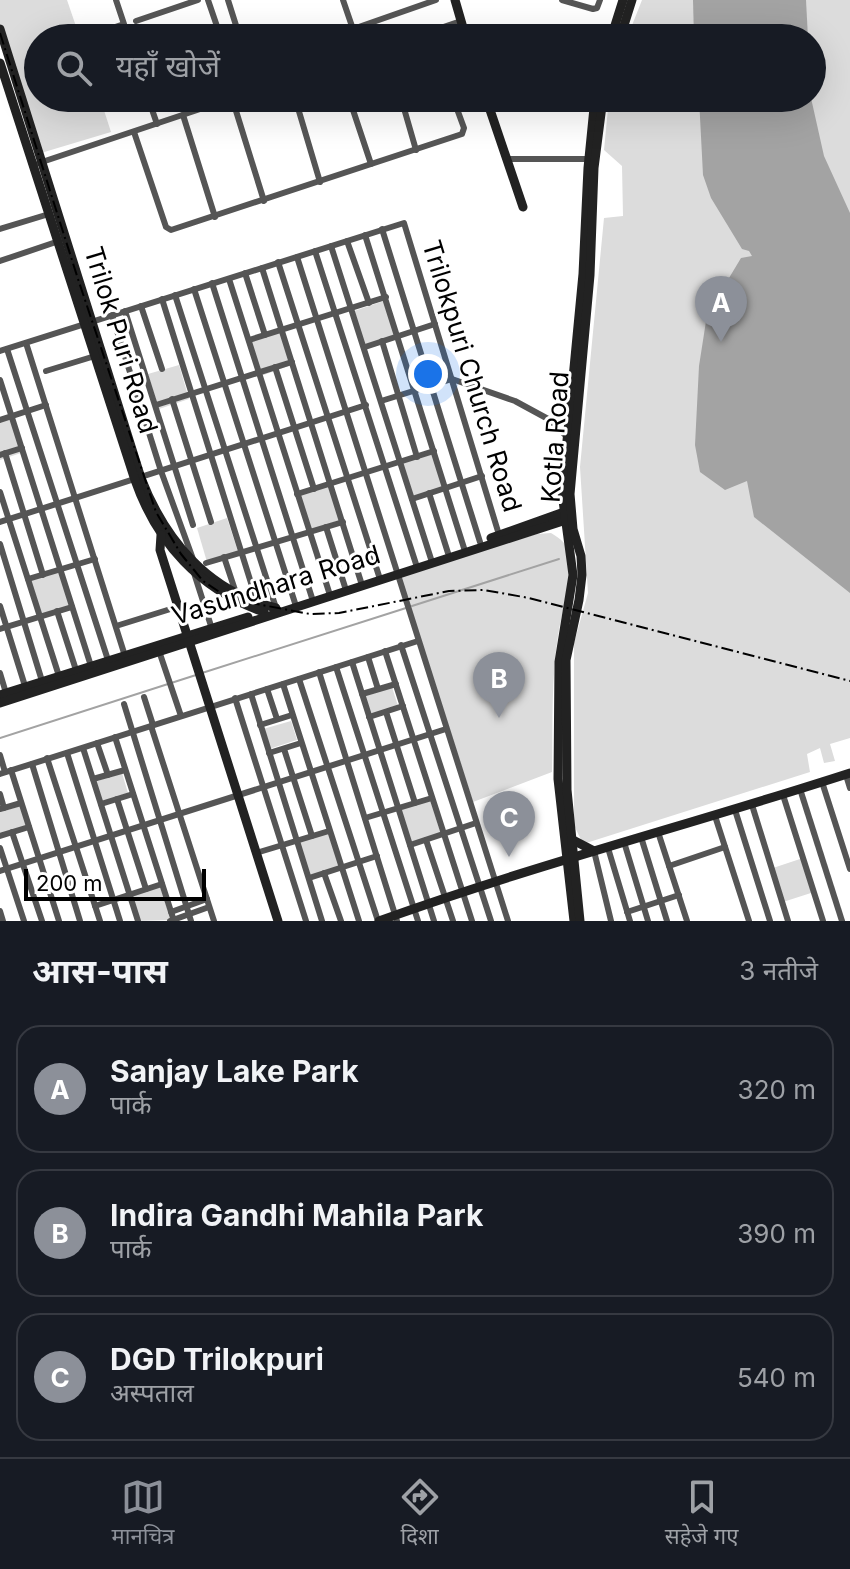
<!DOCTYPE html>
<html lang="hi">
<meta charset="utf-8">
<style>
:root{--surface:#171b24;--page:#242831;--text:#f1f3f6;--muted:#9ea1a6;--line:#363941;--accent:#8c9099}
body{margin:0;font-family:Inter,"Noto Sans Devanagari",sans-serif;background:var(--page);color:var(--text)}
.scale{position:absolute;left:24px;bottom:20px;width:182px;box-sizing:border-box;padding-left:8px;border:4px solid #000;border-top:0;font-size:22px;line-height:28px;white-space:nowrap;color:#000;-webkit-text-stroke:6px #fff;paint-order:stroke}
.you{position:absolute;left:428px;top:374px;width:28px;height:28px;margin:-20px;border:6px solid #fff;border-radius:50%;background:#1a73e8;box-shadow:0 0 0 12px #1a73e833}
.badge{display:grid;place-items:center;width:52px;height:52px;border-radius:50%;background:var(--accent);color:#fff;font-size:26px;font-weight:700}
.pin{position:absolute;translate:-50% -66px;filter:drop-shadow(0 2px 4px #0008)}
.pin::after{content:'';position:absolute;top:42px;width:28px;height:24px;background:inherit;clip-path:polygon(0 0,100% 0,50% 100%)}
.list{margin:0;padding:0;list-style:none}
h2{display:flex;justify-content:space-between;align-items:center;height:104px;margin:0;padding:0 32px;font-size:34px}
h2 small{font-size:26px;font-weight:400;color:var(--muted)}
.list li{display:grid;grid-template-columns:52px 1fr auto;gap:24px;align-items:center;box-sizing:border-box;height:128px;margin:0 16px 16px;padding:0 16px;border:2px solid var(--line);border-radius:24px}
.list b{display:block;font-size:30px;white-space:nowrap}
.list p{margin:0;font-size:26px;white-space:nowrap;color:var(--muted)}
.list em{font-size:26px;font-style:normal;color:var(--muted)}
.icon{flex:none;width:44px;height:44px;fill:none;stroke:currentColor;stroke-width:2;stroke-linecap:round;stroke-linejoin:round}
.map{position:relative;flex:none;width:850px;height:921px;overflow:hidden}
.search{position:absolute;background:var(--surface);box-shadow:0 8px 32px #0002;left:24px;right:24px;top:24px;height:88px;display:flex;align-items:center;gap:20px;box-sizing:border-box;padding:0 28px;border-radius:44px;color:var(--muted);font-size:30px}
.sheet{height:536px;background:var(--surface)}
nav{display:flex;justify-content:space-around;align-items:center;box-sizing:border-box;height:112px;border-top:2px solid var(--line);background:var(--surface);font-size:22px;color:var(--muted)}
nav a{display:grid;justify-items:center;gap:4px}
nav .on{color:var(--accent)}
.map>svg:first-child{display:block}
.green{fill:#dcdcdc}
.water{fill:#a3a3a3}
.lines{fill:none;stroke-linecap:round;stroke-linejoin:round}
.stream{stroke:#a3a3a3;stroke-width:2}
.street{stroke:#555;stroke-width:6}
.secondary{stroke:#222;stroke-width:9}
.rail{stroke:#000;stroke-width:2;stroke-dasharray:12 4 2 4;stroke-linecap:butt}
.labels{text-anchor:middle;stroke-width:6;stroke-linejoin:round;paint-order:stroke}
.street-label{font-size:26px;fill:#000;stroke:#fff}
</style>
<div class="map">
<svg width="850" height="921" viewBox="0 0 850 921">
<rect width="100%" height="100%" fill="#fff"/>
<g class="green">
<path d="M 0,0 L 67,0 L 80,38 L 38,38 L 38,98 L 100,98 L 111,132 L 41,153 L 0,25 Z"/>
<path d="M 642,0 L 850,0 L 850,738 L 830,744 L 835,761 L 824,763 L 820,748 L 807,754 L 810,772 L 583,844 L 574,825 L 574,643 L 588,593 L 580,467 L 604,218 L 623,216 L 622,166 L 604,150 L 609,98 L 812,98 L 812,38 L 627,38 Z"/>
<path d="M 384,301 L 395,335 L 365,345 L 354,311 Z"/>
<path d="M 280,332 L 291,365 L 261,376 L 250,341 Z"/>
<path d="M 179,365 L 189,399 L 159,409 L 148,374 Z"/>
<path d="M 10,419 L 21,453 L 0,460 L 0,422 Z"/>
<path d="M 432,453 L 443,487 L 413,497 L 402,463 Z"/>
<path d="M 330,486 L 340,520 L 310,530 L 299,495 Z"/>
<path d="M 227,518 L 238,552 L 207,562 L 197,528 Z"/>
<path d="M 551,533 C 561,539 568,544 569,556 C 572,585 562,608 558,636 C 551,680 553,727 552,772 L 473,802 L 400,575 L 537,534 Z"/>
<path d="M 59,572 L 70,606 L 40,616 L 29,581 Z"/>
<path d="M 392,687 L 398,706 L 371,715 L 365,695 Z"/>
<path d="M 291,721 L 297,740 L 269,749 L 263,729 Z"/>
<path d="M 122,773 L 128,793 L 101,802 L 95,782 Z"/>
<path d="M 430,800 L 441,834 L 411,844 L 400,810 Z"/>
<path d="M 21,806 L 27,826 L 0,834 L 0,812 Z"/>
<path d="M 328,833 L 339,866 L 309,876 L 298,842 Z"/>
<path d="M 803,858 L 814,892 L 783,902 L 773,868 Z"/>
<path d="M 160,886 L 171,920 L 137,921 L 130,896 Z"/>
</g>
<g class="water">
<path d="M 693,0 L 806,0 L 808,38 L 694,38 Z"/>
<path d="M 699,98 L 811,98 L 824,156 L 850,213 L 850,593 L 754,517 L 747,481 L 725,490 L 700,472 L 695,445 L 699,366 L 709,302 L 729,278 L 741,258 L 752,256 L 749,251 L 742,249 L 711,198 L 703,175 Z"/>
</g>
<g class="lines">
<g class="stream">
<path d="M 412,606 L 559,559"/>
<path d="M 202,673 L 406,608"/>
<path d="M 0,738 L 196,675"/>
</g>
<g class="street">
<path d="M 208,0 L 221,38"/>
<path d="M 228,0 L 240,38"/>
<path d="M 343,0 L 356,38"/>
<path d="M 562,0 L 593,9 L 597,8 L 600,0"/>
<path d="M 136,21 L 198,0"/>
<path d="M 353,29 L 436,0"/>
<path d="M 128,35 L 129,38"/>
<path d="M 83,38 L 124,24 L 116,0"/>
<path d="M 411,38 L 461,21"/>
<path d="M 148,98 L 157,124"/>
<path d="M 232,98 L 264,201"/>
<path d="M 295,98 L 320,182"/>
<path d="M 349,98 L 371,164"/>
<path d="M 401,98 L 416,150"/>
<path d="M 183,115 L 215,217"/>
<path d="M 134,132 L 166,227 L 171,230 L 462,134 L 464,128 L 453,98"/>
<path d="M 507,159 L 589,159"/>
<path d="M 39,163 L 233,98"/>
<path d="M 0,229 L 49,214"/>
<path d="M 382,229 L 480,542"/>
<path d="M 365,235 L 464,548"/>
<path d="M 347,241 L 369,303"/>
<path d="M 331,246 L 431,559"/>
<path d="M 315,251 L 416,564"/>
<path d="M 297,257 L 508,921"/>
<path d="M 0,261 L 59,241"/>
<path d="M 278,262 L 379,576"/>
<path d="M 262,268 L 361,582"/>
<path d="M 245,273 L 265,335"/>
<path d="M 229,279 L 329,592"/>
<path d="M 212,283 L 312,598"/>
<path d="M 194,289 L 295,603"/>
<path d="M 175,295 L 276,608"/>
<path d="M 162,299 L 257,602"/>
<path d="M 141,306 L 162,369"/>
<path d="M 125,311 L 193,525"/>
<path d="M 112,315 L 161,471 L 193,559"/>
<path d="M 249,340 L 386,297"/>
<path d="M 382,341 L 417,457"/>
<path d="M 26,343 L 125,656"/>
<path d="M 365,347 L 435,324"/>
<path d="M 7,349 L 108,660"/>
<path d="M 0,351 L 404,223 L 500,538"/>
<path d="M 275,367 L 314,489"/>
<path d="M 46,371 L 95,356"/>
<path d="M 0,380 L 91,666"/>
<path d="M 172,399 L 211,522"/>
<path d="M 381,401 L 452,379 L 515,401 L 550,420 L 567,437"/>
<path d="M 156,405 L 292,362"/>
<path d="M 0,420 L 46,405"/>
<path d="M 5,453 L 43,575"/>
<path d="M 0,455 L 22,448"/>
<path d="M 0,492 L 59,676"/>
<path d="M 429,493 L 448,553"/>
<path d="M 297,494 L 434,451"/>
<path d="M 412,499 L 482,476"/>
<path d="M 0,522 L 366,405"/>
<path d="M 326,527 L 345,587"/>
<path d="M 0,544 L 42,681"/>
<path d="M 224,557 L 236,593"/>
<path d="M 206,563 L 343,522"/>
<path d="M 194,573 L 212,629"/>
<path d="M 28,579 L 95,559"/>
<path d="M 0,606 L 25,686"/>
<path d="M 57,611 L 76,670"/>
<path d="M 116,626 L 177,607"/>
<path d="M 0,629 L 72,607"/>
<path d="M 401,645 L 491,921"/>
<path d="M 158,648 L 181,716"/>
<path d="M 385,651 L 472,921"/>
<path d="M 368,657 L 378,689"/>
<path d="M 352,662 L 434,921"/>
<path d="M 336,667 L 418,921"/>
<path d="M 319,672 L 397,921"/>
<path d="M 0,673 L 6,693"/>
<path d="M 299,679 L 378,921"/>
<path d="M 283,684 L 359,921"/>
<path d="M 267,689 L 277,719"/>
<path d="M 251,694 L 322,921"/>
<path d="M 362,694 L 396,684"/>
<path d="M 144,697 L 153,725"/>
<path d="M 235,698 L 306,921"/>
<path d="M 124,704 L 191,921"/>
<path d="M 386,712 L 415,803"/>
<path d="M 369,717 L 403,706"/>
<path d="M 260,725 L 292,715"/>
<path d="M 151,726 L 214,921"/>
<path d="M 115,737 L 174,921"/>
<path d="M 97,743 L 108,775"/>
<path d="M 83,748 L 138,921"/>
<path d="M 284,749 L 312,836"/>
<path d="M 67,753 L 120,921"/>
<path d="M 269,753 L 301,743"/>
<path d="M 0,755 L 5,772"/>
<path d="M 47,758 L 100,921"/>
<path d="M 32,764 L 80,921"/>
<path d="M 11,770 L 59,921"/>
<path d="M 0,774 L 418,641"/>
<path d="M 846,775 L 850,788"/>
<path d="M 93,779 L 125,770"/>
<path d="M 822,782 L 850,869"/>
<path d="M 800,789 L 842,921"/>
<path d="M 0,794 L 4,808"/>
<path d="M 783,795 L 823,921"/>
<path d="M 117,799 L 146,889"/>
<path d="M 101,804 L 133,794"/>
<path d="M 752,805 L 788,921"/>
<path d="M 0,809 L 21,803"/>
<path d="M 735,810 L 770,921"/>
<path d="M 715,816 L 749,921"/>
<path d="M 365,818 L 432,798"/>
<path d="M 12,832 L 42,921"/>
<path d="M 658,832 L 687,921"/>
<path d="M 0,836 L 29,827"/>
<path d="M 641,837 L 667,921"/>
<path d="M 426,840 L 453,921"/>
<path d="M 624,842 L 648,921"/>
<path d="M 410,845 L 476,823"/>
<path d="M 0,848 L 24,921"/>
<path d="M 608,848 L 630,921"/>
<path d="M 594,851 L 611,921"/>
<path d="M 256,853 L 329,831"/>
<path d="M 669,866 L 725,847"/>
<path d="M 0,871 L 446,729"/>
<path d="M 324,873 L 341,921"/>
<path d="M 309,878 L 377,856"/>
<path d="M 95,906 L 162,884"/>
<path d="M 0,911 L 3,921"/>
<path d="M 171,912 L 207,899"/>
<path d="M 627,912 L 679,895"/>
<path d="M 170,921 L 209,907"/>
</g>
<g class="secondary">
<path d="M 455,0 L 466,38"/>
<path d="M 0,29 L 141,478 C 165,540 208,592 276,608"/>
<path d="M 611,38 L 623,0"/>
<path d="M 620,38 L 632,0"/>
<path d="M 0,63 L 135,480 C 157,543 200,590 264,612"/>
<path d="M 486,98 L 523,207"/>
<path d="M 161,535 L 160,550 L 278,921"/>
<path d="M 491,538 L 564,512"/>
<path d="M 0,695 L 248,617"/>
<path d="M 0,703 L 566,520"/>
<path d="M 571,839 L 594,851"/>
<path d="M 379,921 C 534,865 693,824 850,773"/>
<path d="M 574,921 L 558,779 L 559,662 L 573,575 L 562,493 L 583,274 L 588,168 L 595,98"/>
<path d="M 580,921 L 567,790 L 566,660 L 579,600 L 582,575 L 581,556 L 573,529 L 570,494 L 590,275 L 594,168 L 603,98"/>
</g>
<path class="rail" d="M 0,33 L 78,279 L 156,512 L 181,554 L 203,581 L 230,599 L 310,614 L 339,613 L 449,591 L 484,590 L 529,598 L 850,681"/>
</g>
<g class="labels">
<g class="street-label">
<text transform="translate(121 340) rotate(73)" y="9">Trilok Puri Road</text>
<text transform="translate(472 376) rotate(73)" y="9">Trilokpuri Church Road</text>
<text transform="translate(555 437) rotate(-86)" y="9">Kotla Road</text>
<text transform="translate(276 585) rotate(-17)" y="9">Vasundhara Road</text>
</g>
</g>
</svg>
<div class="scale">200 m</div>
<div class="you"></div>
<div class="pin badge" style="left:721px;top:342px">A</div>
<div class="pin badge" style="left:499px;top:718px">B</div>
<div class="pin badge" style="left:509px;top:857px">C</div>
<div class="search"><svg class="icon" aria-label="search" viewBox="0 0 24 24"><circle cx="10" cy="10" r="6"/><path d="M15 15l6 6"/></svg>यहाँ खोजें</div>
</div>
<section class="sheet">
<h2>आस-पास<small>3 नतीजे</small></h2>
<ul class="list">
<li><span class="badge">A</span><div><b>Sanjay Lake Park</b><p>पार्क</p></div><em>320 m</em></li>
<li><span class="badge">B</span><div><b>Indira Gandhi Mahila Park</b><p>पार्क</p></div><em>390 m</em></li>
<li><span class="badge">C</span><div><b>DGD Trilokpuri</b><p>अस्पताल</p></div><em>540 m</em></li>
</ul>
</section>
<nav>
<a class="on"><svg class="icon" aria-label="map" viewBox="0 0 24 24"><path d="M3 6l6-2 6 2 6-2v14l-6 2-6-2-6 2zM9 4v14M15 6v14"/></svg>मानचित्र</a>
<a><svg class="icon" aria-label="directions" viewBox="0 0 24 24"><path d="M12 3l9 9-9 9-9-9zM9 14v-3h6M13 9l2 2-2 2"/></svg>दिशा</a>
<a><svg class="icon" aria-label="saved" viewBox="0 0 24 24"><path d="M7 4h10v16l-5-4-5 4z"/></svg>सहेजे गए</a>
</nav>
